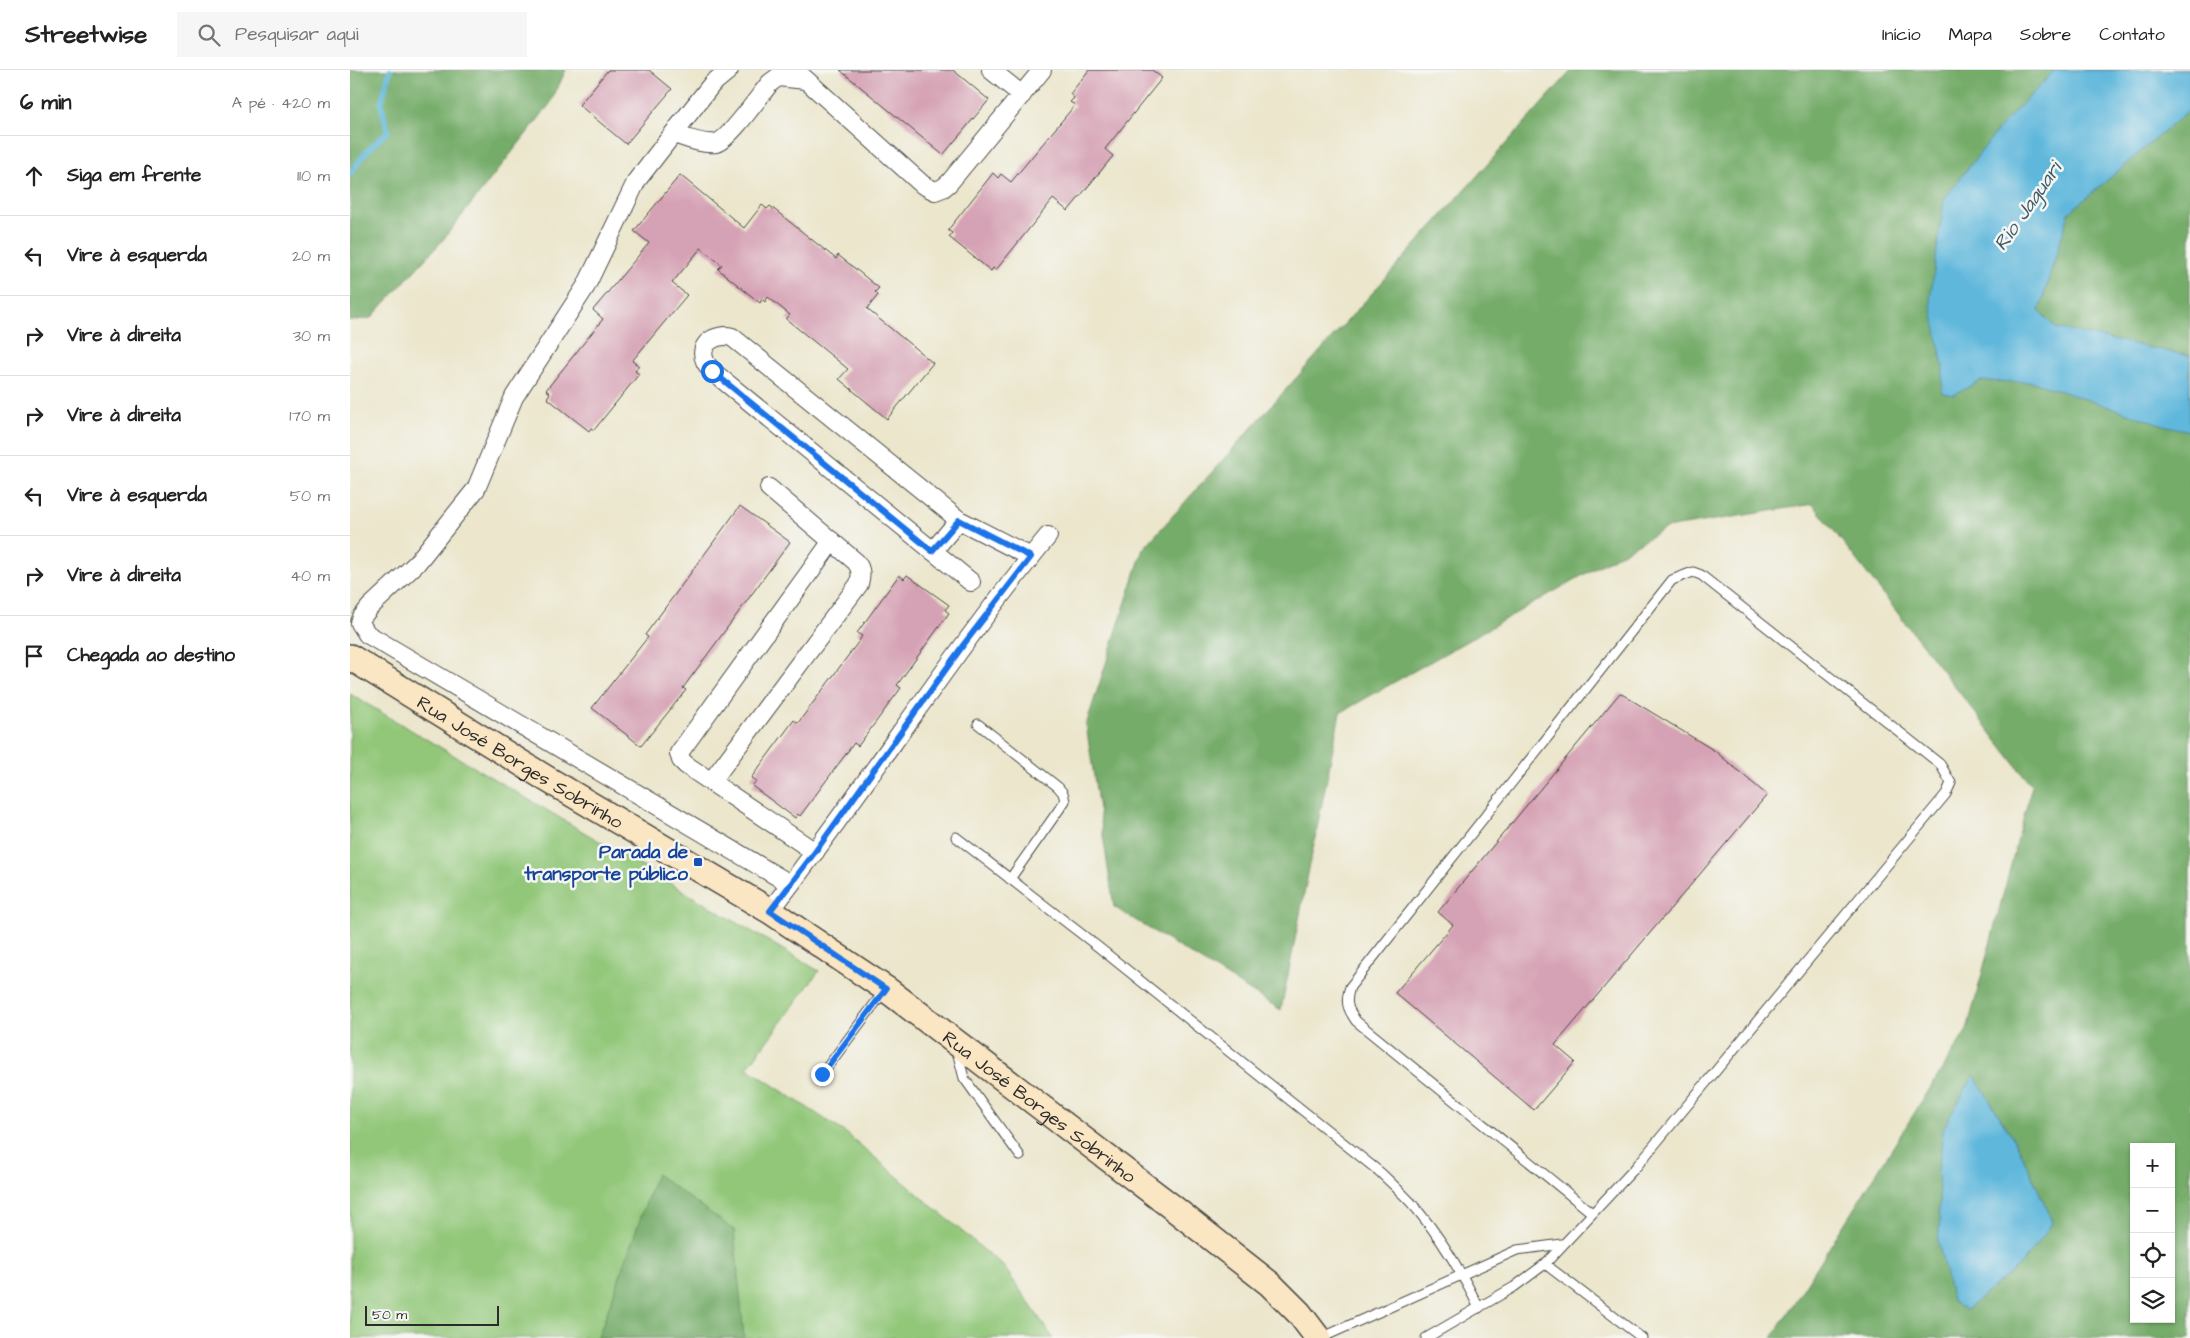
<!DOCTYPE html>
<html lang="pt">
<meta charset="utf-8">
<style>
:root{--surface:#fff;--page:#f6f6f6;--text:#222;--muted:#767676;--line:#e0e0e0}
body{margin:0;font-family:"Architects Daughter",sans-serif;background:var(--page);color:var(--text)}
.controls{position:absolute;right:15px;bottom:15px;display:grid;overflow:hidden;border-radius:0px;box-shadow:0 1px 4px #0004}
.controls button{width:45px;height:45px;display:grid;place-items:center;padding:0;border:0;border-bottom:1px solid var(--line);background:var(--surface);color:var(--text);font:25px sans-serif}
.scale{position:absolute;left:15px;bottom:12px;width:134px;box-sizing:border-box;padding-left:5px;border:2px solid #2b2b2b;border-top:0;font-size:14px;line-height:18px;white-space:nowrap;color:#2b2b2b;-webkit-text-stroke:4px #f6f6f2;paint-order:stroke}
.stop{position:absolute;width:15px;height:15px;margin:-11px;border:4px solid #1a73e8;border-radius:50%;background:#fff}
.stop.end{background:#1a73e8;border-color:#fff;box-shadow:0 1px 5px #0008}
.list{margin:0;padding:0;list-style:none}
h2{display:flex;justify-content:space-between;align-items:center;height:65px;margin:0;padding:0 20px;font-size:21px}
h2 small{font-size:16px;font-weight:400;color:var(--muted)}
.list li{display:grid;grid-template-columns:32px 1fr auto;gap:15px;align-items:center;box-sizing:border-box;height:80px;padding:0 20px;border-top:1px solid var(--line)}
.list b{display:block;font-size:19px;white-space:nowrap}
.list em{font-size:16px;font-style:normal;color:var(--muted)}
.icon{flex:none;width:28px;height:28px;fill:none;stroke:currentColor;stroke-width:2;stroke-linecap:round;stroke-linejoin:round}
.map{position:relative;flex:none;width:1840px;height:1268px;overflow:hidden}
header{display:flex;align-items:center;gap:30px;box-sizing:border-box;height:70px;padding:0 25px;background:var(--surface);border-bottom:1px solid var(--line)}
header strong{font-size:24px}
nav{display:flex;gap:28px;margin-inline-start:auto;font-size:18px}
.search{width:350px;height:45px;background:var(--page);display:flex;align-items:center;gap:12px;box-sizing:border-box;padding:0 18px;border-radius:0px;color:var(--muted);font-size:19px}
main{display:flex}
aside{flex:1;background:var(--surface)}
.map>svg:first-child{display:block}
.green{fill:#92c779;stroke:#5e7952}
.forest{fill:#75ac69;stroke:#506c4a;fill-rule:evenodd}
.water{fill:#5fb7dc;stroke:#457184}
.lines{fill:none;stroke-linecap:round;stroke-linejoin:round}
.stream{stroke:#5fb7dc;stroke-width:5.5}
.building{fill:#d5a1b4}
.lane-casing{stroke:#484743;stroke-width:11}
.street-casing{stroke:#484743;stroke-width:20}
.secondary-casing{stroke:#484743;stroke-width:28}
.lane{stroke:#fff;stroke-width:9}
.street{stroke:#fff;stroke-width:18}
.secondary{stroke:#fbe6c3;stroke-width:25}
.route{stroke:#1a73e8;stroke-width:6}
.transit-dot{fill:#1a4fb4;stroke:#f6f6f2;stroke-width:2}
.labels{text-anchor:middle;stroke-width:5;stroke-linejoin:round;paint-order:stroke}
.street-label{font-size:19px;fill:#2b2b2b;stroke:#f6f6f2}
.transit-label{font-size:19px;font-weight:bold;fill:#164399;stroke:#f6f6f2;text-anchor:end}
.water-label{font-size:20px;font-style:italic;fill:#3d5c69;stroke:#f6f6f2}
</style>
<header>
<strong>Streetwise</strong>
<div class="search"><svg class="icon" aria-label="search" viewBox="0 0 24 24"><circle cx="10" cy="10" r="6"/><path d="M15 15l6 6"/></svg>Pesquisar aqui</div>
<nav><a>Início</a><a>Mapa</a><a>Sobre</a><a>Contato</a></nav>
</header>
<main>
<aside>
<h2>6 min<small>A pé · 420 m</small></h2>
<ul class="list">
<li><svg class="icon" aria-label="ahead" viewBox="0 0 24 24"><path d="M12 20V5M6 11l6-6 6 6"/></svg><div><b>Siga em frente</b></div><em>110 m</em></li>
<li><svg class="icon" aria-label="left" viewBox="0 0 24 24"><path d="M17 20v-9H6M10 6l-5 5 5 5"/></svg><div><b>Vire à esquerda</b></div><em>20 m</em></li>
<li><svg class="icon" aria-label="right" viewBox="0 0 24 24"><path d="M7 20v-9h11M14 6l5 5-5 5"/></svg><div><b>Vire à direita</b></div><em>30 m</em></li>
<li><svg class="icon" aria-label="right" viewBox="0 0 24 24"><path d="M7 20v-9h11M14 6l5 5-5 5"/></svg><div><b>Vire à direita</b></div><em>170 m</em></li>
<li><svg class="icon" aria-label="left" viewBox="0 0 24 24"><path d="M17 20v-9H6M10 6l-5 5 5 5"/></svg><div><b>Vire à esquerda</b></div><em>50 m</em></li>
<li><svg class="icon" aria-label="right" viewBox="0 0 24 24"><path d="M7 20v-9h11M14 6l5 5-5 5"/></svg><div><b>Vire à direita</b></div><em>40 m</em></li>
<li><svg class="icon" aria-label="arrive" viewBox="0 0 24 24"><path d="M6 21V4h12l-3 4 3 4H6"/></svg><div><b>Chegada ao destino</b></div></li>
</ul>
</aside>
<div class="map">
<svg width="1840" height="1268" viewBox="0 0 1840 1268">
<rect width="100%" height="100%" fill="#f6f6f2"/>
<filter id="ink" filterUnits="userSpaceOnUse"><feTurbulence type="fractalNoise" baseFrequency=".02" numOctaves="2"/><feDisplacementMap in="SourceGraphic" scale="10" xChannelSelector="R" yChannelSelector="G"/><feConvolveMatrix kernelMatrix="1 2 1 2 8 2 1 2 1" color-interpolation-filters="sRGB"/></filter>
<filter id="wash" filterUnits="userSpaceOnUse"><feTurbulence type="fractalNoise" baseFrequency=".0096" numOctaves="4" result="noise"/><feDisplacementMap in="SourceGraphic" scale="20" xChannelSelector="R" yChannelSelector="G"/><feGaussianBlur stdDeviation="1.12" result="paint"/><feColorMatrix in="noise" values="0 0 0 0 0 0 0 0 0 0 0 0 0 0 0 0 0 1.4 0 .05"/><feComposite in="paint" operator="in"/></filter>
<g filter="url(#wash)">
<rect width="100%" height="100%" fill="#ebe6cc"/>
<path class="green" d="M 0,624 L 469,901 L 397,998 L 496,1063 L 654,1197 L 703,1268 L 0,1268 Z"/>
<g class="forest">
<path d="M 0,0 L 216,0 L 200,34 L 92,171 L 21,248 L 0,251 Z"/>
<path d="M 1222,0 L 1840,0 L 1840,1268 L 1422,1268 L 1617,960 L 1682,716 L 1463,434 L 1316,458 L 990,643 L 931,940 L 764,837 L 736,655 L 793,479 ZM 1784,1077 L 1821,1077 L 1821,1249 L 1784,1249 Z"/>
<path d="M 306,1104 L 384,1160 L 394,1268 L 248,1268 Z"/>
</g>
<g class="water">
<path d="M 1705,0 L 1840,0 L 1840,39 L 1719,143 L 1689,241 L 1706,258 L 1840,286 L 1840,361 L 1817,356 L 1683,312 L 1630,311 L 1604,325 L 1592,323 L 1593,296 L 1580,230 L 1594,129 L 1651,56 Z"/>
<path d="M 1624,1005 L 1669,1078 L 1703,1152 L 1671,1194 L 1616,1240 L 1602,1231 L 1588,1171 L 1590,1148 L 1588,1099 L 1594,1057 Z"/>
</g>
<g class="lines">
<path class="stream" d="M 0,104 L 15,83 L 38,61 L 31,34 L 40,0"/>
</g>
<g id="blocks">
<g class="building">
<path d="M 258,0 L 299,0 L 322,19 L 276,74 L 229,35 Z"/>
<path d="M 490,0 L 603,0 L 639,30 L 593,85 Z"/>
<path d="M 739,0 L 802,0 L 812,8 L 755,79 L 763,86 L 718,141 L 703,129 L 646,200 L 643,198 L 641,201 L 599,167 L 602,163 L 598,160 L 643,103 L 648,108 L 651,104 L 661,112 L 725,35 L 720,32 L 724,28 L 720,24 Z"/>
<path d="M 330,105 L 394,158 L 412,135 L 417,139 L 420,136 L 486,189 L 488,185 L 529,218 L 525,222 L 528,225 L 517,239 L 583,293 L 537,349 L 489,309 L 498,299 L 436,249 L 440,245 L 418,227 L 415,232 L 412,229 L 410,233 L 368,199 L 372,195 L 351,178 L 322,213 L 337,225 L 282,291 L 289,296 L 285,301 L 289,304 L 244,360 L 241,358 L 239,361 L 197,328 L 200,323 L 196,320 L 253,249 L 243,240 L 299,173 L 284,161 Z"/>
<path d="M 390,436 L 440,472 L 333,618 L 336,620 L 291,676 L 242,638 L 298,567 L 295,565 Z"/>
<path d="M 549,505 L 554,509 L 557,505 L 599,535 L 595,540 L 599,543 L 547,615 L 551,618 L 508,676 L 504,673 L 450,746 L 448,744 L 445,748 L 402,716 L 406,711 L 401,708 L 444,650 L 448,653 L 509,571 L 512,566 L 507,563 Z"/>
<path d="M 1270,623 L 1365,681 L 1417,725 L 1205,975 L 1225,992 L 1184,1040 L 1045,923 L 1103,855 L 1088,842 Z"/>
</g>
</g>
</g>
<g filter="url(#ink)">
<use href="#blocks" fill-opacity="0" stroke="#484743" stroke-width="1"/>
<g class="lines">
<g class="lane-casing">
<g id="lane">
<path d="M 628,654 L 708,717 L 713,723 L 715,731 L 660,809"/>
<path d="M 606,767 L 747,876 L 1031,1103 C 1043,1115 1058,1128 1069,1142 C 1093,1171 1112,1203 1129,1238"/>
<path d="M 607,981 L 614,1008 L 670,1086"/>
<path d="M 472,1004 L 535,920"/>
<path d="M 1195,1194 L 1292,1268"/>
<path d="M 971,1268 L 1167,1180 L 1212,1174"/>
<path d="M 1076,1268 L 1164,1217 L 1195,1194 L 1286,1097 L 1596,724 L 1601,713 L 1590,694 L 1351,505 L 1343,502 L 1322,510 L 1000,917 C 995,932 997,938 1006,951 L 1242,1143"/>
</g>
</g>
<g class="street-casing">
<g id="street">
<path d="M 379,0 L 362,14 L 287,110 L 236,216 L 164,327 L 126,419 L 66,494 L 20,537 L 12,547 L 10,553 L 17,564 L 440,814"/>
<path d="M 445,0 L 573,115 L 585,121 L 593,118 L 599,113 L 692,0"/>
<path d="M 641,0 L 672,25"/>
<path d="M 324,64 C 336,68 353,75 366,73 C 379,70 410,25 420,13 L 428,7 L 456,10"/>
<path d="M 583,481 L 609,450"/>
<path d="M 621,512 L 362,301 C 360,298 356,294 355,291 C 347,273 367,263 382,267 L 609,450 L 681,487"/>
<path d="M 361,712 L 509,514 C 511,505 512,500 506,492 L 419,418"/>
<path d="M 465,782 L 336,695 L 331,690 L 329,683 L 482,471"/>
<path d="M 420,841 C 516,718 599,586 698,466"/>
</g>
</g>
<g class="secondary-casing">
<g id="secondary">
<path id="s1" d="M 0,587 L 197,709 L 420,841 L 536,919 L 822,1137 L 920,1214 L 949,1243 L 968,1268"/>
</g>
</g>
<use href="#lane" class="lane"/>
<use href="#street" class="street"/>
<use href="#secondary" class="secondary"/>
</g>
</g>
<g class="lines" filter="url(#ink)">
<path class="route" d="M 362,301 L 582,481 L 609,450 L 681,487 L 614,574 L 465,782 L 420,841 L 536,919 L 472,1004"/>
</g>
<rect class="transit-dot" x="343" y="787" width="10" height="10" rx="2.5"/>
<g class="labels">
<g class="street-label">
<text dy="7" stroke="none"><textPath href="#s1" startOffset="200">Rua José Borges Sobrinho</textPath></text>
<text dy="7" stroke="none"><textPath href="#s1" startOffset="824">Rua José Borges Sobrinho</textPath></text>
</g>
<g class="transit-label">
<text x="338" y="788">Parada de<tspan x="338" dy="22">transporte público</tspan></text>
</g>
<g class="water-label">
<text transform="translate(1677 136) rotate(-55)" y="7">Rio Jaguari</text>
</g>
</g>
</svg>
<div class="controls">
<button>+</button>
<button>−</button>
<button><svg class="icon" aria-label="locate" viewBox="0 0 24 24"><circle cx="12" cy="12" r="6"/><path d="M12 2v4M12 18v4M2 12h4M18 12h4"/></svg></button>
<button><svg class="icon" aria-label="layers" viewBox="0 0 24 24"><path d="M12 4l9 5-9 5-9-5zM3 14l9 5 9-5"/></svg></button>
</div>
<div class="scale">50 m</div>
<div class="stop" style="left:362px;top:301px"></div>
<div class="stop end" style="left:472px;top:1004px"></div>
</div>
</main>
